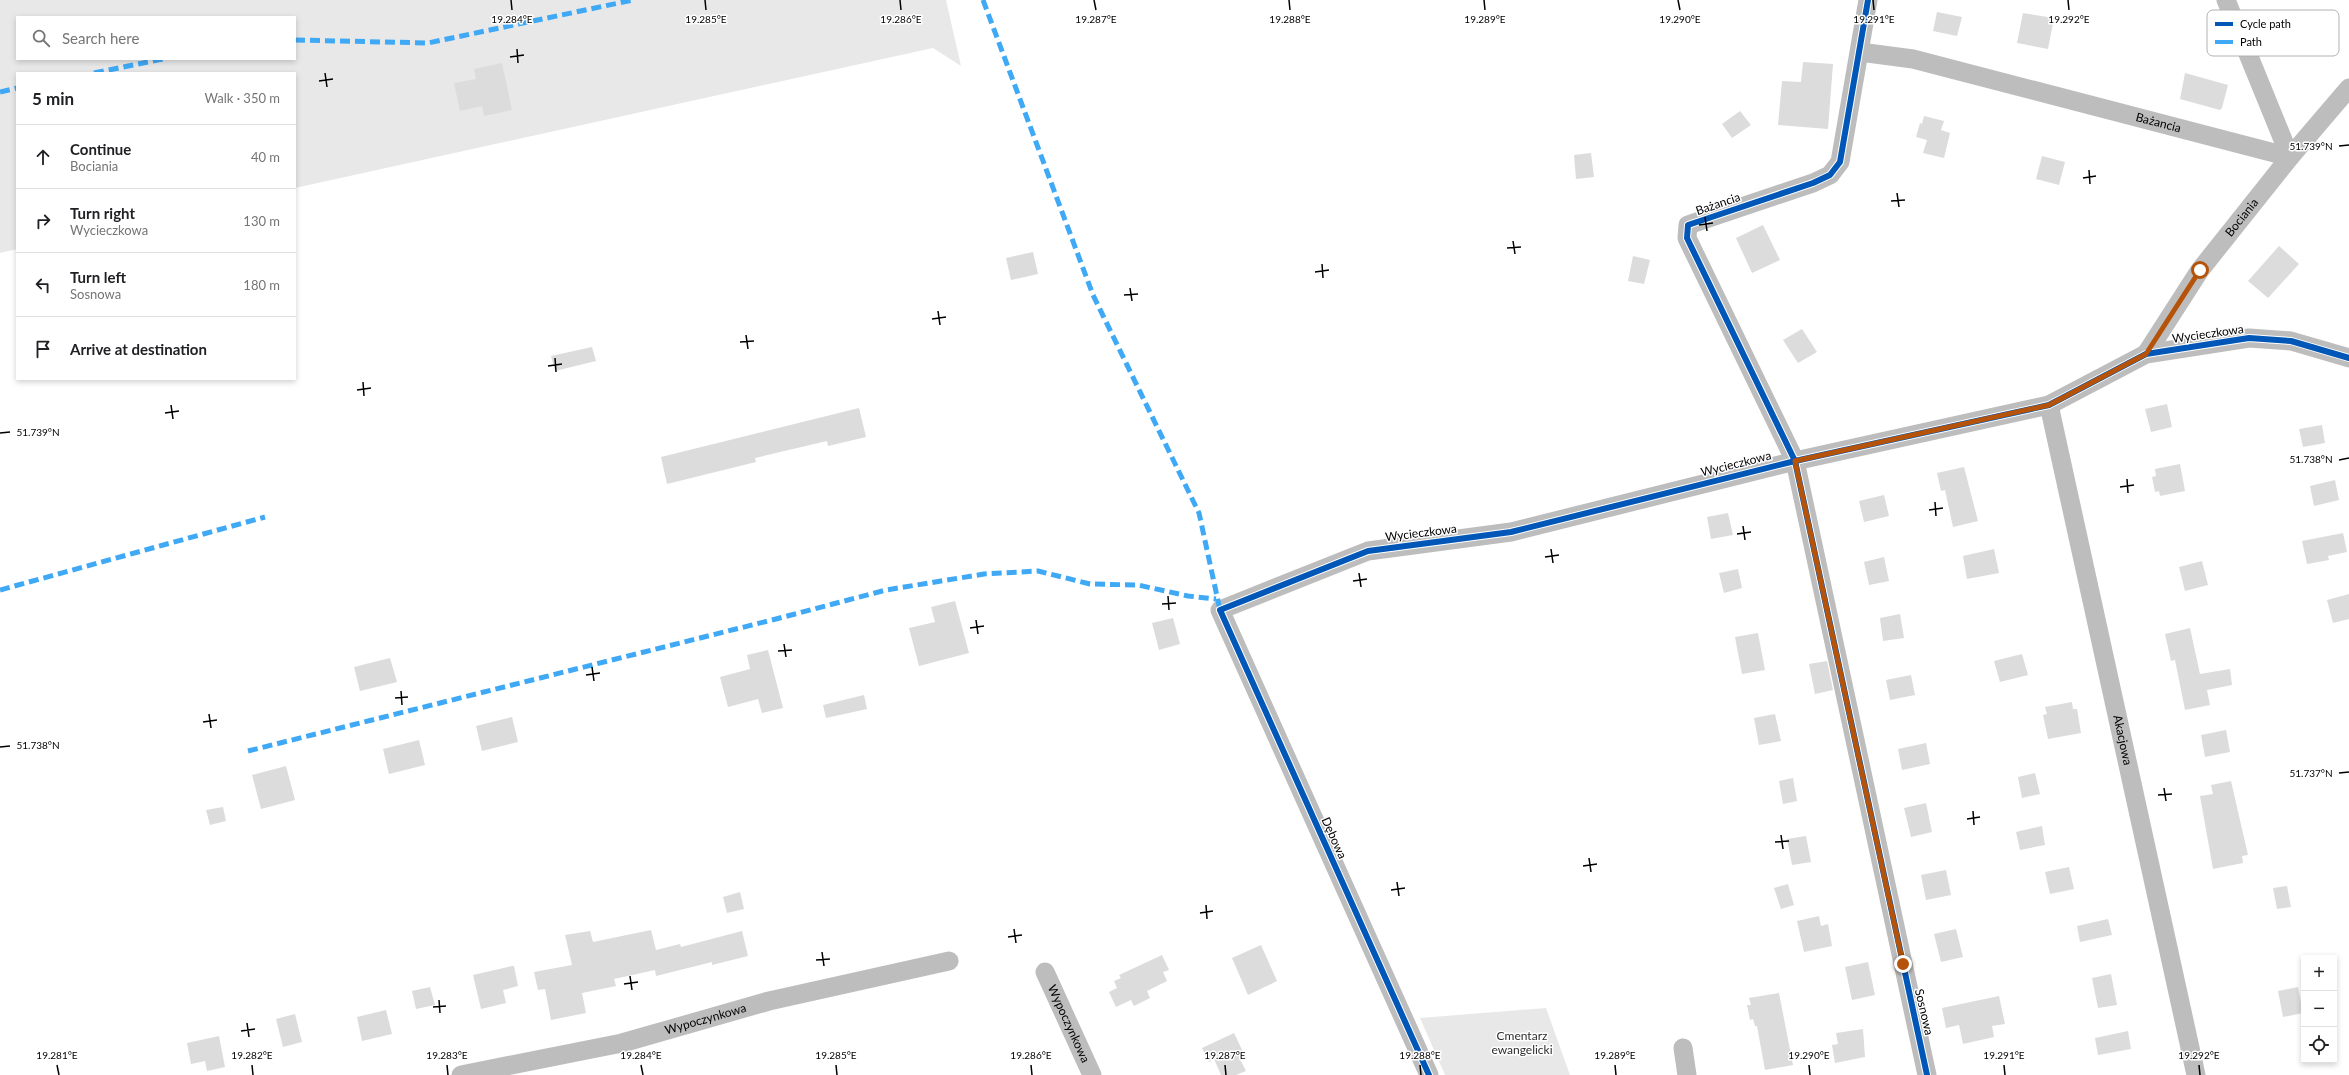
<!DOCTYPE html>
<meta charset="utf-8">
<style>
:root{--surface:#fff;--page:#f2f2f2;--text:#202124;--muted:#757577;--line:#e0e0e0}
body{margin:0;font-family:Lato,sans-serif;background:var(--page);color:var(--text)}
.controls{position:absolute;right:12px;bottom:12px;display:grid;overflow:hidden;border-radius:0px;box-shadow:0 2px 6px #0003}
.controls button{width:36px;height:36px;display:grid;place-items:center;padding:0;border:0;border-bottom:1px solid var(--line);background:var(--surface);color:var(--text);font:20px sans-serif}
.stop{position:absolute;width:12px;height:12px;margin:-9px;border:3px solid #b45309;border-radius:50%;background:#fff}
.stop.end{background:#b45309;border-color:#fff;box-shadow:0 1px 4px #0008}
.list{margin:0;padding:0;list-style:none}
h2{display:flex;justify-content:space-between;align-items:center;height:52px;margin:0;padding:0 16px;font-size:17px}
h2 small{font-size:13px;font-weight:400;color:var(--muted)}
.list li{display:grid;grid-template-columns:26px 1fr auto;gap:12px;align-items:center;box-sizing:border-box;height:64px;padding:0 16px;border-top:1px solid var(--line)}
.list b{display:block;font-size:15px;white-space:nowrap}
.list p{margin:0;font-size:13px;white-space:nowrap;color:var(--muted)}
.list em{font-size:13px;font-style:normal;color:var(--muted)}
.icon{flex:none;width:22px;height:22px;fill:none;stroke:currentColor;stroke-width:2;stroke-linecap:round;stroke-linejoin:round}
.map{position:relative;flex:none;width:2349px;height:1075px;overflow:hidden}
.search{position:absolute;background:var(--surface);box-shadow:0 2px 6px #0003;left:16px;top:16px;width:280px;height:44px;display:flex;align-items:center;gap:10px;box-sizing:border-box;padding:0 14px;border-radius:0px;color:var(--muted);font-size:15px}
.panel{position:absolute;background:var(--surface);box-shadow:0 2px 6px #0003;left:16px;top:72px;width:280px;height:308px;border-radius:0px}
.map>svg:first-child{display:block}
.green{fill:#e8e8e8;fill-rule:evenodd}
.building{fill:#dcdcdc}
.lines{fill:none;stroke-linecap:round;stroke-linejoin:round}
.minor{stroke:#bdbdbd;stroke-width:19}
.quiet{stroke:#3fa9f5;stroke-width:5;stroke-dasharray:10 5;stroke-linecap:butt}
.cycleway-casing{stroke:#fff;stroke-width:8}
.cycleway{stroke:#0057b8;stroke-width:6}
.route{stroke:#b45309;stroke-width:5}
.ticks{fill:none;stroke:#000;stroke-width:1.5}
.labels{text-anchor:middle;stroke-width:3;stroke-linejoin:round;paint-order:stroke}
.street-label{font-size:12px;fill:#000;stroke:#fff}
.park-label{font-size:12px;fill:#2d2d2d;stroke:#fff}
.key{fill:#fff;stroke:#b2b2b2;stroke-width:1}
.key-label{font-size:11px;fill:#000}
.ticks-label{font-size:10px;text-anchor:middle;fill:#000;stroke:#fff;stroke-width:3;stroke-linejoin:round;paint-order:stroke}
</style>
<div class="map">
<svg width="2349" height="1075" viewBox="0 0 2349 1075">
<rect width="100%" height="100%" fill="#fff"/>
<g class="green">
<path d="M 0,0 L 946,0 L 961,66 L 933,48 L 295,188 L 295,73 L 17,73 L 17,249 L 0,253 ZM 17,17 L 295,17 L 295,59 L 17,59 Z"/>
<path d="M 1546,1008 L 1570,1075 L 1445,1075 L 1420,1018 Z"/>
</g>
<g class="building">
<path d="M 1937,12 L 1962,17 L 1957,36 L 1933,31 Z"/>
<path d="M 2023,13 L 2054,18 L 2048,49 L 2017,43 Z"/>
<path d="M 1803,62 L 1833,64 L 1828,129 L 1778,125 L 1782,81 L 1801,82 Z"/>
<path d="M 502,63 L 512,110 L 484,116 L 482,106 L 460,111 L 454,83 L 476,79 L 474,69 Z"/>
<path d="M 2185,73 L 2228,85 L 2222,108 L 2220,110 L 2180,99 Z"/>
<path d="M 1740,111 L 1751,125 L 1732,138 L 1722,124 Z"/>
<path d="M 1924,116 L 1944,121 L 1941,130 L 1950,133 L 1944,158 L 1923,153 L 1927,140 L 1916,137 L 1920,123 L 1922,124 Z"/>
<path d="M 1591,153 L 1594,177 L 1576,179 L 1574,155 Z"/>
<path d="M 2042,156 L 2065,162 L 2059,185 L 2036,179 Z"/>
<path d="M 1763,225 L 1780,260 L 1752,273 L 1736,238 Z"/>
<path d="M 2279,246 L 2299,264 L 2268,298 L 2248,281 Z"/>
<path d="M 1033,252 L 1038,274 L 1011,280 L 1006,258 Z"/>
<path d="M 1633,256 L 1650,260 L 1644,284 L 1628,281 Z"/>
<path d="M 1802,329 L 1817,352 L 1798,363 L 1783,340 Z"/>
<path d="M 592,347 L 596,361 L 555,371 L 551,356 Z"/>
<path d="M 2167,404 L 2172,427 L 2151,432 L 2145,409 Z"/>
<path d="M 859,408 L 866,437 L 828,446 L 827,441 L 755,458 L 756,462 L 667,484 L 661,457 Z"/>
<path d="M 2322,425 L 2325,443 L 2303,447 L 2299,429 Z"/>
<path d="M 2180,464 L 2185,491 L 2160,496 L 2159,491 L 2155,492 L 2152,477 L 2156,476 L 2155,469 Z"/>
<path d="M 1964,467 L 1978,521 L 1953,527 L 1945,490 L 1941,491 L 1937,473 Z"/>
<path d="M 2335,480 L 2339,500 L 2314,506 L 2310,486 Z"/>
<path d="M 1884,495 L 1889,516 L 1864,522 L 1859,501 Z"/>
<path d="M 1728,513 L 1733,535 L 1711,539 L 1707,517 Z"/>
<path d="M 2343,533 L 2347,552 L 2328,556 L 2329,560 L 2307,564 L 2302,541 Z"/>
<path d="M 1994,549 L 1999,573 L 1967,579 L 1963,556 Z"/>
<path d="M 1884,557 L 1889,581 L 1869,585 L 1864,562 Z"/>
<path d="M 2202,561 L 2208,585 L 2185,591 L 2179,567 Z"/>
<path d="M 1738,569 L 1742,588 L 1724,593 L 1719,573 Z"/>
<path d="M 2349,594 L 2349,619 L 2333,623 L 2327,600 Z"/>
<path d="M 955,601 L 969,653 L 919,666 L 909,628 L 935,622 L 931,607 Z"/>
<path d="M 1900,614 L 1904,638 L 1883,641 L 1880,618 Z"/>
<path d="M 1173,618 L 1180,644 L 1159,650 L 1152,623 Z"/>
<path d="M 2190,628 L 2200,674 L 2230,669 L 2232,685 L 2207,690 L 2210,705 L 2185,710 L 2175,660 L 2171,661 L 2165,634 Z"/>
<path d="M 1758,633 L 1765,670 L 1742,674 L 1735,637 Z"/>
<path d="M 768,650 L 783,708 L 762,713 L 758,699 L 728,707 L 720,677 L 750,669 L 747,655 Z"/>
<path d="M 2022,654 L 2028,675 L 2000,682 L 1994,661 Z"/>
<path d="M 390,658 L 397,682 L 360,691 L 354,667 Z"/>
<path d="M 1827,661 L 1833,690 L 1815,694 L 1809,664 Z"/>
<path d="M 1911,675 L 1915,695 L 1890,700 L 1886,680 Z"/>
<path d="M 864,695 L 867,709 L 826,718 L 823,705 Z"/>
<path d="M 2072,702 L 2073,709 L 2077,709 L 2081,733 L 2048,739 L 2043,715 L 2047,714 L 2045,707 Z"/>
<path d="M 1775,714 L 1781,741 L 1759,745 L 1754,718 Z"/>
<path d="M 512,717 L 518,742 L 482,751 L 476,726 Z"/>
<path d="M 2226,730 L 2230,752 L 2205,757 L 2201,735 Z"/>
<path d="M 419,740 L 425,765 L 389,774 L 383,749 Z"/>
<path d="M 1926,743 L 1930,764 L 1902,770 L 1898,749 Z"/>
<path d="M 286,766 L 295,800 L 261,809 L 252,775 Z"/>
<path d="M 2035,773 L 2040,794 L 2022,798 L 2018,777 Z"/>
<path d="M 1793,778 L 1797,801 L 1783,804 L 1779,781 Z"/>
<path d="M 2231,781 L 2248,855 L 2242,856 L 2243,863 L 2213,869 L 2200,796 L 2213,794 L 2211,785 Z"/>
<path d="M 1926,803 L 1932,832 L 1911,837 L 1904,808 Z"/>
<path d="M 223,807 L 226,821 L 210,825 L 206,810 Z"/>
<path d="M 2042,826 L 2045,845 L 2020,850 L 2016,832 Z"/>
<path d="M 1806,836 L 1811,862 L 1792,865 L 1787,839 Z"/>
<path d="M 2069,867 L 2074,889 L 2050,894 L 2045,872 Z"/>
<path d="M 1946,870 L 1951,895 L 1926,900 L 1921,875 Z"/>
<path d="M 1788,884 L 1794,905 L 1781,909 L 1774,888 Z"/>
<path d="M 2287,886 L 2291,907 L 2277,909 L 2273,888 Z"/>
<path d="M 740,892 L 744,909 L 727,913 L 723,897 Z"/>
<path d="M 1819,916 L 1821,926 L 1828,924 L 1832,946 L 1804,952 L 1797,921 Z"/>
<path d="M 2108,919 L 2112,935 L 2080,942 L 2077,926 Z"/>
<path d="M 1956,929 L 1963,957 L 1941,962 L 1934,934 Z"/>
<path d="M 651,930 L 656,950 L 680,944 L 681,947 L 742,931 L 748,956 L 712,965 L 712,962 L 656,976 L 655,970 L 614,979 L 616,986 L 582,993 L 586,1013 L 551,1020 L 545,989 L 538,990 L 534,972 L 572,965 L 565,935 L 590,931 L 593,942 Z"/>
<path d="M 1261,945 L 1277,981 L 1248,995 L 1232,958 Z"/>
<path d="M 1162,955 L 1169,970 L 1163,972 L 1167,981 L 1147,991 L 1150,998 L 1134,1006 L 1131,1000 L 1116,1007 L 1109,992 L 1117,988 L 1114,981 L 1121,978 L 1119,975 Z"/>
<path d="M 1868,962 L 1875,995 L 1852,1000 L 1845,967 Z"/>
<path d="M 512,966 L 514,966 L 518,986 L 503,990 L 506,1003 L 481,1009 L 473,975 Z"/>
<path d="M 2111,974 L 2117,1005 L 2098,1008 L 2092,978 Z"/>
<path d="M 430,987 L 435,1005 L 416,1009 L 412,991 Z"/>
<path d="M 2298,987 L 2303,1013 L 2283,1017 L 2278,991 Z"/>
<path d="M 1779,993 L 1793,1065 L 1765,1070 L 1757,1026 L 1755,1026 L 1753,1019 L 1750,1020 L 1747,1005 L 1751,1005 L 1749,998 Z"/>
<path d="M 1999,996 L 2005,1024 L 1992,1026 L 1994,1037 L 1963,1044 L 1959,1025 L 1946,1028 L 1942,1008 Z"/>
<path d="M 386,1010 L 392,1034 L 362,1041 L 357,1017 Z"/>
<path d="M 295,1014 L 302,1042 L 283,1047 L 276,1019 Z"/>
<path d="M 1863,1029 L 1865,1057 L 1835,1063 L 1832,1045 L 1838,1044 L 1836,1033 Z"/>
<path d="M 2128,1031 L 2131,1049 L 2098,1055 L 2095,1038 Z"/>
<path d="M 1234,1033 L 1244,1054 L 1239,1057 L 1246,1071 L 1236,1075 L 1221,1075 L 1214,1059 L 1209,1062 L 1202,1048 Z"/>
<path d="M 219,1036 L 225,1067 L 207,1071 L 205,1061 L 191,1064 L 187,1043 Z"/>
</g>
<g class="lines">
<g class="minor">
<path d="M 1868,0 L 1840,162 L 1830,175 L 1813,183 L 1688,225 L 1687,238 L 1795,461 L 1927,1075"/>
<path id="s1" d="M 1860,52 L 1913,59 L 2290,157 L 2226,0"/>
<path id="s2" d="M 2146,354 L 2200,270 L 2290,157 L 2349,88"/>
<path id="s3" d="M 2049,405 L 2196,1075"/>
<path id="s4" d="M 1045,972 L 1092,1075"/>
<path d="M 1683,1048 L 1687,1075"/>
<path id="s5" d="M 461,1075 L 622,1043 L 769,1001 L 949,961"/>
<path d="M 1429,1075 L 1220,610 L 1368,551 L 1511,532 L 1795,461 L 2049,405 L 2146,354 L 2249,338 L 2291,341 L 2349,358"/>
</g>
<g class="quiet">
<path d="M 983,0 L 1093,295 L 1199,513 L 1220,610"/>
<path d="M 295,40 L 428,43 L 633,0"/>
<path d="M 94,73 L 163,59"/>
<path d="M 0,92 L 17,88"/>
<path d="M 0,590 L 265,517"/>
<path d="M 248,751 L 776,619 L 886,590 L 984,574 L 1038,571 L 1090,584 L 1138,585 L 1188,596 L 1216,599"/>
</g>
<g class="cycleway-casing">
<g id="cycleway">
<path d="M 1868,0 L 1840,162 L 1830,175 L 1813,183 L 1688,225 L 1687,238 L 1795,461 L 1927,1075"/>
<path d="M 1429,1075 L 1220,610 L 1368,551 L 1511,532 L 1795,461 L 2049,405 L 2146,354 L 2249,338 L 2291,341 L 2349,358"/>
</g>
</g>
<use href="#cycleway" class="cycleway"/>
</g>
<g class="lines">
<path class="route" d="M 1903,964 L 1795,461 L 2049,405 L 2146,354 L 2200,270"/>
</g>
<path class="ticks" d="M 511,0 L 512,10M 705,0 L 706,10M 900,0 L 901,10M 1094,0 L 1096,10M 1289,0 L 1290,10M 1484,0 L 1485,10M 1678,0 L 1680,10M 1873,0 L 1874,10M 2068,0 L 2069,10M 517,49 L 518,63M 510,57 L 524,55M 325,73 L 327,87M 319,81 L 333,79M 2339,146 L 2349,145M 2089,170 L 2090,184M 2083,178 L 2096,176M 1897,193 L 1899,207M 1891,201 L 1905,200M 1705,217 L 1707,231M 1699,225 L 1713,223M 1513,241 L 1515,254M 1507,248 L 1521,247M 1322,264 L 1323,278M 1315,272 L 1329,270M 1130,288 L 1132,301M 1124,295 L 1138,294M 938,311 L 940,325M 932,319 L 946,317M 746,335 L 748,349M 740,342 L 754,341M 555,358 L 556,372M 548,366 L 562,364M 363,382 L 364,396M 357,390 L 371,388M 171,405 L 173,419M 165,413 L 179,411M 0,433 L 10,432M 2339,460 L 2349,458M 2127,479 L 2128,493M 2120,487 L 2134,485M 1935,502 L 1936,516M 1929,510 L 1943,508M 1743,526 L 1745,540M 1737,534 L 1751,532M 1551,549 L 1553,563M 1545,557 L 1559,555M 1359,573 L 1361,587M 1353,581 L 1367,579M 1168,596 L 1169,610M 1162,604 L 1176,603M 976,620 L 978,634M 970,628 L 984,626M 784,644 L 786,657M 778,651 L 792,650M 592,667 L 594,681M 586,675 L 600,673M 401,691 L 402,705M 395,698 L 408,697M 209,714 L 211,728M 203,722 L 217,720M 0,747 L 10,746M 2339,773 L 2349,772M 2164,788 L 2166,801M 2158,795 L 2172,794M 1973,811 L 1974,825M 1967,819 L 1980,817M 1781,835 L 1783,849M 1775,842 L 1789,841M 1589,858 L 1591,872M 1583,866 L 1597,864M 1397,882 L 1399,896M 1391,890 L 1405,888M 1206,905 L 1207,919M 1200,913 L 1213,911M 1014,929 L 1016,943M 1008,937 L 1022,935M 822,952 L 824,966M 816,960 L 830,959M 630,976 L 632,990M 624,984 L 638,982M 439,1000 L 440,1013M 433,1007 L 446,1006M 247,1023 L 249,1037M 241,1031 L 255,1029M 57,1065 L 59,1075M 252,1065 L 253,1075M 447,1065 L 448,1075M 641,1065 L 643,1075M 836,1065 L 837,1075M 1031,1065 L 1032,1075M 1225,1065 L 1226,1075M 1420,1065 L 1421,1075M 1615,1065 L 1616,1075M 1809,1065 L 1810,1075M 2004,1065 L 2005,1075M 2199,1065 L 2200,1075"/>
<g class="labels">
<g class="street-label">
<text dy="4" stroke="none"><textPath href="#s1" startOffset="307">Bażancia</textPath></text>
<text transform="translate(1718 204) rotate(-19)" y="4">Bażancia</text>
<text dy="4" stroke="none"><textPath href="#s2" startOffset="167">Bociania</textPath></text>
<text transform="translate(2208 334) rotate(-8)" y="4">Wycieczkowa</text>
<text transform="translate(1736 464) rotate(-14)" y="4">Wycieczkowa</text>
<text transform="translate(1421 533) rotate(-7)" y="4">Wycieczkowa</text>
<text dy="4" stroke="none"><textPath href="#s3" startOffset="343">Akacjowa</textPath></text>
<text transform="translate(1334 838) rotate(66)" y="4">Dębowa</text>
<text transform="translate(1924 1012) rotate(77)" y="4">Sosnowa</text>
<text dy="4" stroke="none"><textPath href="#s5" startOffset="251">Wypoczynkowa</textPath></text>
<text dy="4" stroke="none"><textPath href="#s4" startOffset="57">Wypoczynkowa</textPath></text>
</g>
<g class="park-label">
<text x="1522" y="1040">Cmentarz<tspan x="1522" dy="14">ewangelicki</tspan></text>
</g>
</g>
<rect x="2207" y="10" width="132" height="46" rx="6" class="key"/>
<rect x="2215" y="22" width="18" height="4" fill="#0057b8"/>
<rect x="2215" y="40" width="18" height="4" fill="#3fa9f5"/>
<g class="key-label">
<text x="2240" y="28">Cycle path</text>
<text x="2240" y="46">Path</text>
</g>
<g class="ticks-label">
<text x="512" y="23">19.284°E</text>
<text x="706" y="23">19.285°E</text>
<text x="901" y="23">19.286°E</text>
<text x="1096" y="23">19.287°E</text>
<text x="1290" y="23">19.288°E</text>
<text x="1485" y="23">19.289°E</text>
<text x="1680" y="23">19.290°E</text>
<text x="1874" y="23">19.291°E</text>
<text x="2069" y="23">19.292°E</text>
<text x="2311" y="150">51.739°N</text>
<text x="38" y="436">51.739°N</text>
<text x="2311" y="463">51.738°N</text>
<text x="38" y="749">51.738°N</text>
<text x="2311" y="777">51.737°N</text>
<text x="57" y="1059">19.281°E</text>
<text x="252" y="1059">19.282°E</text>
<text x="447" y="1059">19.283°E</text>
<text x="641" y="1059">19.284°E</text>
<text x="836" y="1059">19.285°E</text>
<text x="1031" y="1059">19.286°E</text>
<text x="1225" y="1059">19.287°E</text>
<text x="1420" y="1059">19.288°E</text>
<text x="1615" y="1059">19.289°E</text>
<text x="1809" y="1059">19.290°E</text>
<text x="2004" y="1059">19.291°E</text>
<text x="2199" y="1059">19.292°E</text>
</g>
</svg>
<div class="controls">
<button>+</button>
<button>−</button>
<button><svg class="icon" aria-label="locate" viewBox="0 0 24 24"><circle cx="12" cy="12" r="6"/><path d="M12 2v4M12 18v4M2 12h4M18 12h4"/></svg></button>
</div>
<div class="stop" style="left:2200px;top:270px"></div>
<div class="stop end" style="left:1903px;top:964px"></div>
<div class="search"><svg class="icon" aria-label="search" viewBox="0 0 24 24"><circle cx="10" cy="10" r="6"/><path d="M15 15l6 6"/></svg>Search here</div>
<section class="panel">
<h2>5 min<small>Walk · 350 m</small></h2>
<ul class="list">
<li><svg class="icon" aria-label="ahead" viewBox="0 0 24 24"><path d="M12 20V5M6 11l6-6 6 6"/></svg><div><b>Continue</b><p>Bociania</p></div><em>40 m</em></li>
<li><svg class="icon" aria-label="right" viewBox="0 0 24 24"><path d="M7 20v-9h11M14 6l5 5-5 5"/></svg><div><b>Turn right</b><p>Wycieczkowa</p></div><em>130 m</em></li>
<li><svg class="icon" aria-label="left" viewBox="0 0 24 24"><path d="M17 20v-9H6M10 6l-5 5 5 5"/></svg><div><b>Turn left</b><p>Sosnowa</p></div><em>180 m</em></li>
<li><svg class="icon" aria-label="arrive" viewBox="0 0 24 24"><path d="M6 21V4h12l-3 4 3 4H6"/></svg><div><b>Arrive at destination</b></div></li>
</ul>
</section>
</div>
